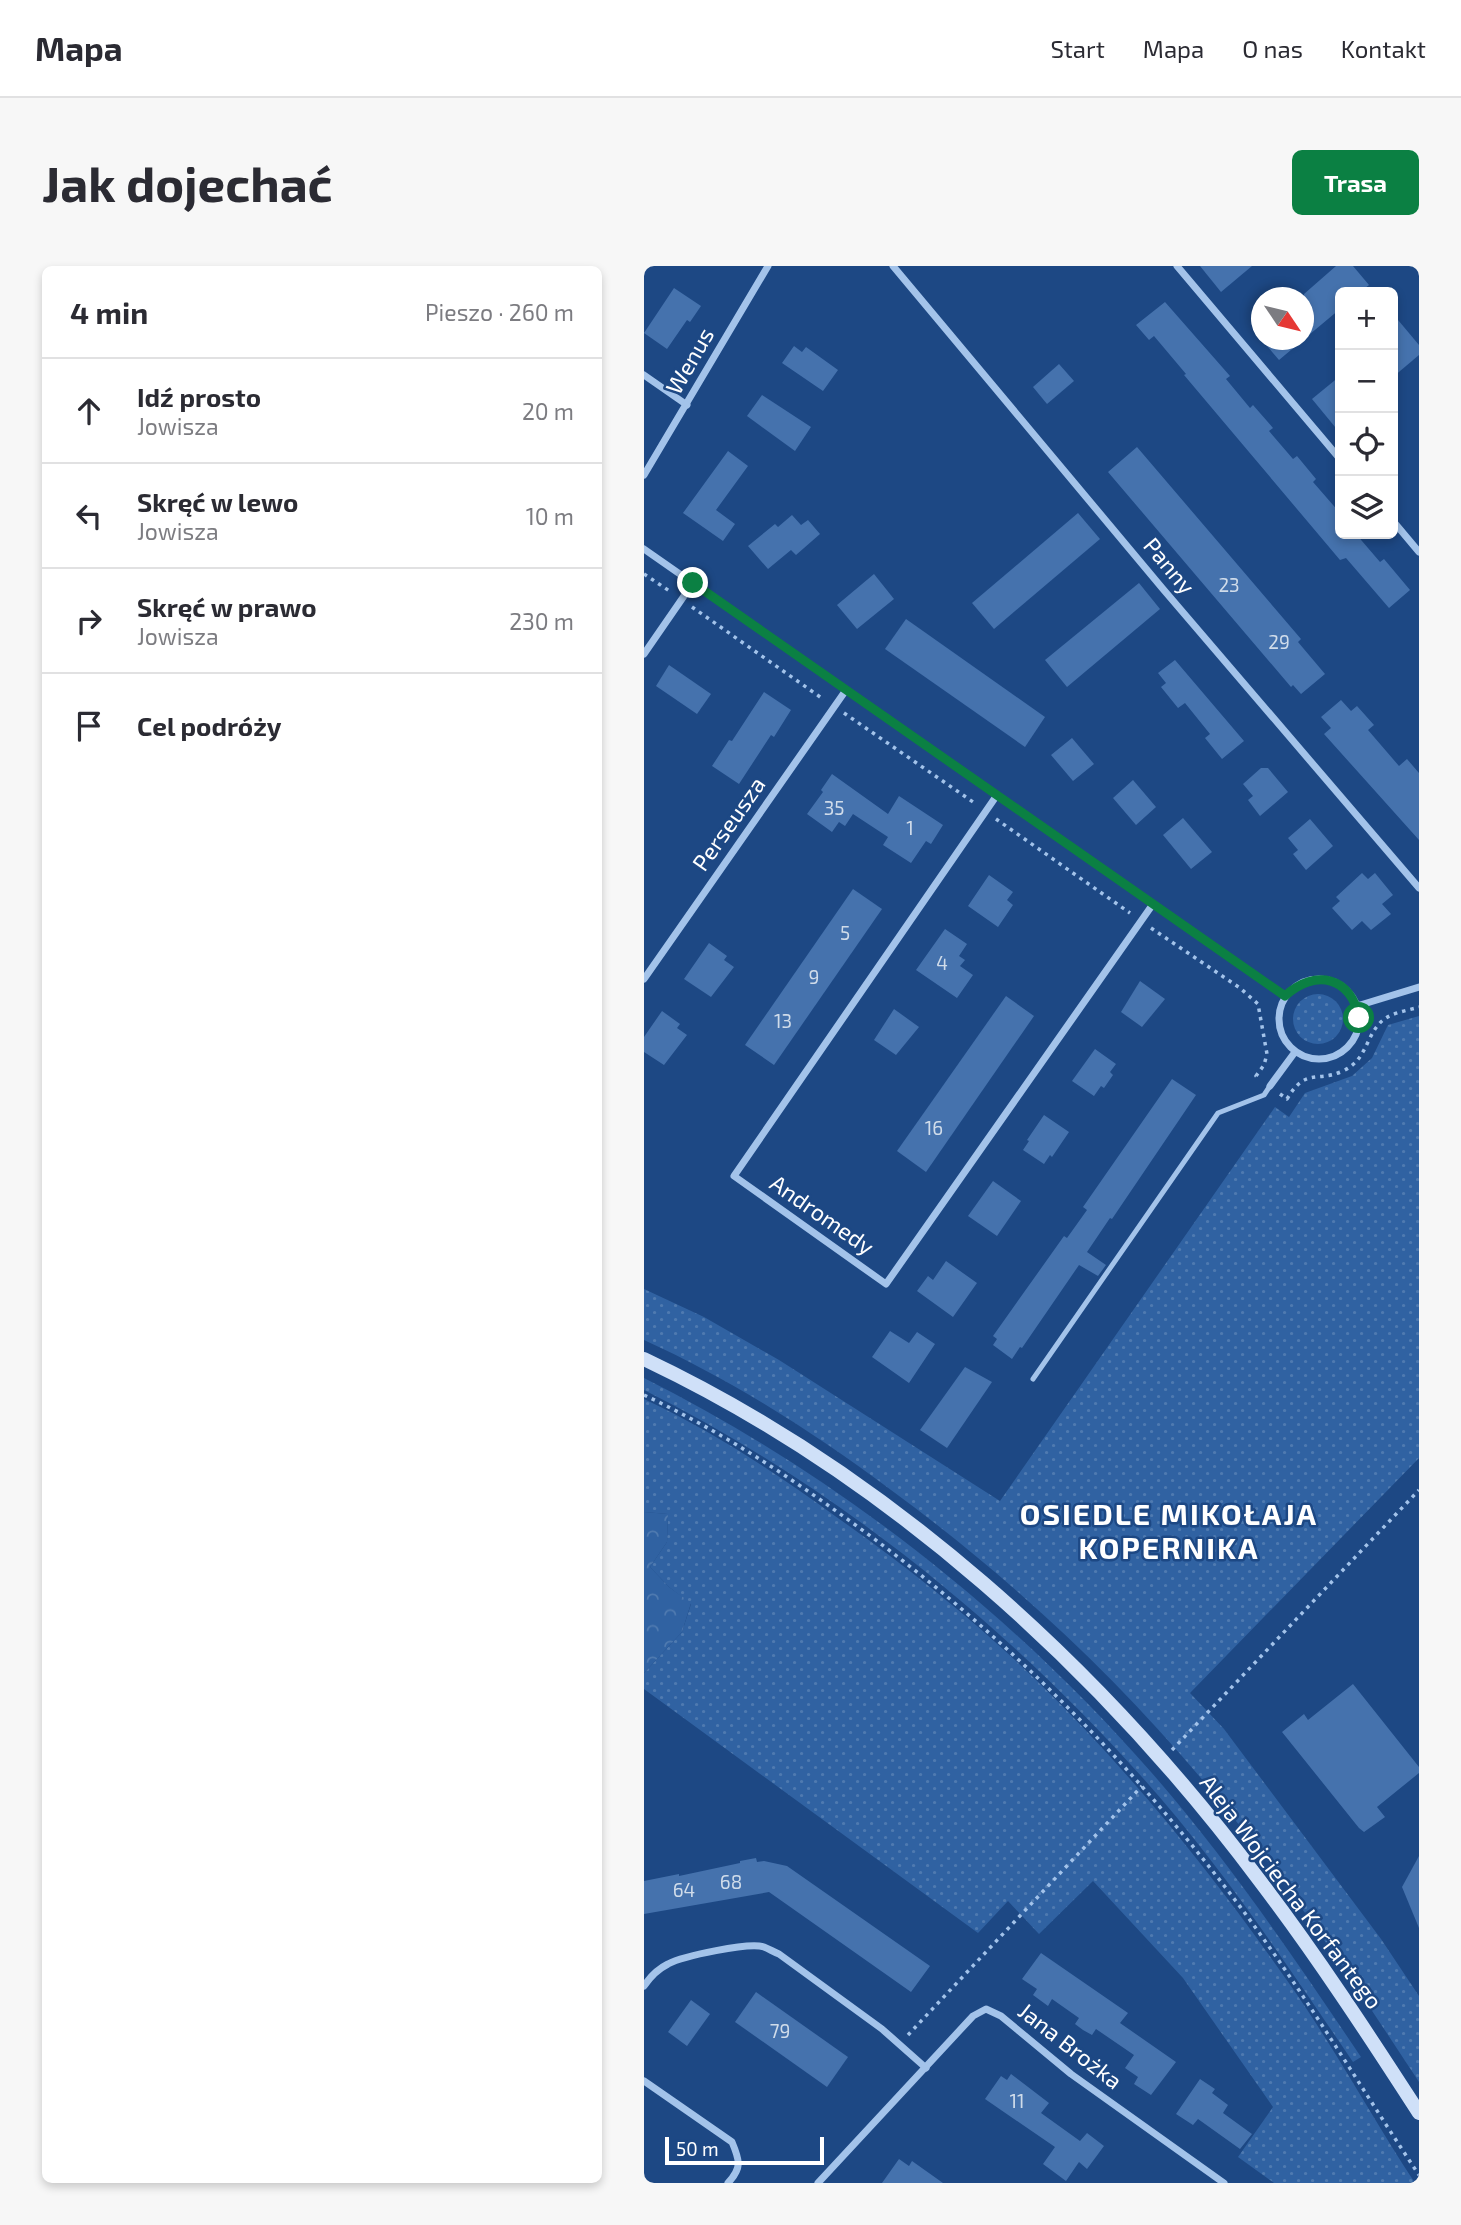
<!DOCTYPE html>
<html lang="pl">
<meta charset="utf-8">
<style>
:root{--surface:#fff;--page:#f7f7f7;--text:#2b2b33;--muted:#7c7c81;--line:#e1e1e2;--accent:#0b8043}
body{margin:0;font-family:"Exo 2",sans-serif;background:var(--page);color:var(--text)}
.controls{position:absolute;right:21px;top:21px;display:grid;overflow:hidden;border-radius:10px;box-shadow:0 4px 10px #0003}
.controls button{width:63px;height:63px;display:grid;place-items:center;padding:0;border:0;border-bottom:2px solid var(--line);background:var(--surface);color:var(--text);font:35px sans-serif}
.compass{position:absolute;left:607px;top:21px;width:63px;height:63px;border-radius:50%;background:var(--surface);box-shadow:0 4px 10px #0003;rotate:125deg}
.scale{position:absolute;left:21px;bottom:18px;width:159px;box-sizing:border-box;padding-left:7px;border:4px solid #fff;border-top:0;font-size:19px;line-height:24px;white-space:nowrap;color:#fff;-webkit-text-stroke:5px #1d4884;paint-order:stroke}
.stop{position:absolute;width:21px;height:21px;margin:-16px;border:5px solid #0b8043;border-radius:50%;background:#fff}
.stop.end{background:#0b8043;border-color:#fff;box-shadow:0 2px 7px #0008}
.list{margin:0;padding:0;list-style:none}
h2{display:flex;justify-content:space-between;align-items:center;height:91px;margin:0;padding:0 28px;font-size:30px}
h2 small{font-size:23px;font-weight:400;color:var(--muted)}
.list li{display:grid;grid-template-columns:46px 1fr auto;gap:21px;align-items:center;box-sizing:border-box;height:105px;padding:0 28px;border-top:2px solid var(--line)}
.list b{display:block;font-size:26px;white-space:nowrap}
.list p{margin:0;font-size:23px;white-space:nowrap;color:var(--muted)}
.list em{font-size:23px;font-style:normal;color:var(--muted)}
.icon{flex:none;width:38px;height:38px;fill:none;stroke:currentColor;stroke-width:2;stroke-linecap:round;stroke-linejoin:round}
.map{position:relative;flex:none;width:775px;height:1917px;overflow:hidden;border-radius:10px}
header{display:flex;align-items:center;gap:42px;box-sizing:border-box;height:98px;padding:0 35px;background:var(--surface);border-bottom:2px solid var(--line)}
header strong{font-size:33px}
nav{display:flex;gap:38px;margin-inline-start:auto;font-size:24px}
.intro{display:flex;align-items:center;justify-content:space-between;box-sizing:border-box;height:168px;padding:0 42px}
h1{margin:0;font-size:49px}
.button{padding:18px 32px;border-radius:10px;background:var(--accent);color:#fff;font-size:24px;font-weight:700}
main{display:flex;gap:42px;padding:0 42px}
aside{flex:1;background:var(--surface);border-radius:10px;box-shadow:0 4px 10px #0003}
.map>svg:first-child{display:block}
.grass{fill:url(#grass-dots)}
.forest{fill:url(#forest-crowns)}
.building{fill:#4572ad}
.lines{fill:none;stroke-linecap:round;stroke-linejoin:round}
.path{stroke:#a3c3ea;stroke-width:3.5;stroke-dasharray:3.5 5;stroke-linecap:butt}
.lane{stroke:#a3c3ea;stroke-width:5}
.street{stroke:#a3c3ea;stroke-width:7}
.secondary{stroke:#cfe0f8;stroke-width:14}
.route{stroke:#0b8043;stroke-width:9}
.labels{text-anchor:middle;stroke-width:5;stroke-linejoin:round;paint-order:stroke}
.number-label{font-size:19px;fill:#d0dcea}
.street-label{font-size:23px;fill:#fff;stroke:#1d4884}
.district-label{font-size:30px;font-weight:bold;letter-spacing:2px;fill:#fff;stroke:#1d4884}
</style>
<header>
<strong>Mapa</strong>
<nav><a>Start</a><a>Mapa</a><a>O nas</a><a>Kontakt</a></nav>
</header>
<div class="intro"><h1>Jak dojechać</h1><a class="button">Trasa</a></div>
<main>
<aside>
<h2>4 min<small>Pieszo · 260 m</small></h2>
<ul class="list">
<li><svg class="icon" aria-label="ahead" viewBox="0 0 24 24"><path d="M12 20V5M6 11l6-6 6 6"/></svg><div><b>Idź prosto</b><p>Jowisza</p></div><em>20 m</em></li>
<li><svg class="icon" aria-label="left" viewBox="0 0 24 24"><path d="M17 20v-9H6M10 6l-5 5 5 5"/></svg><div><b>Skręć w lewo</b><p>Jowisza</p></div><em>10 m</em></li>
<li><svg class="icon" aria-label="right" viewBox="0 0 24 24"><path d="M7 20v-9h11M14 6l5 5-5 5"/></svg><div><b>Skręć w prawo</b><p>Jowisza</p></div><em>230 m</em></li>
<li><svg class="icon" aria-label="arrive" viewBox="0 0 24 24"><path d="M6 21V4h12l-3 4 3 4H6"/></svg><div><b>Cel podróży</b></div></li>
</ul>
</aside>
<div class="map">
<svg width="775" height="1917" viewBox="0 0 775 1917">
<defs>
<pattern id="grass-dots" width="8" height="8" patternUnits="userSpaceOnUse" patternTransform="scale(1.75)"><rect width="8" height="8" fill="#3062a2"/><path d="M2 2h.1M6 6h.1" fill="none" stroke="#4f7ab0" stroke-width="1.8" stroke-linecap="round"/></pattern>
<pattern id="forest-crowns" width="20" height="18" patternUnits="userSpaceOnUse" patternTransform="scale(1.75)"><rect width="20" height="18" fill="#3062a2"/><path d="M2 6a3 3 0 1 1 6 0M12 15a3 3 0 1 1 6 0" fill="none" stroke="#4f7ab0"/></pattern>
</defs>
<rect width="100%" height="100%" fill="#1d4884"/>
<g class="grass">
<circle cx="674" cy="753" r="25"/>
<path d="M 775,750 L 775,1192 L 546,1427 L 580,1463 L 737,1673 L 775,1730 L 775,1816 C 723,1737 671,1657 613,1582 C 509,1445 386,1326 247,1224 C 169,1166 88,1114 0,1074 L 0,1023 L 60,1051 L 135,1094 L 356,1235 L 631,841 L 645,851 L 661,827 L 708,810 L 728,792 L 744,759 Z"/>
<path d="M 0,1112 C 192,1209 365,1344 507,1506 C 585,1595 651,1693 717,1791 L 709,1796 C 643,1699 577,1599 498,1511 C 357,1354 189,1219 0,1124 Z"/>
<path d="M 0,1133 C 68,1165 131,1206 191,1250 C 261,1299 329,1353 391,1413 C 485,1504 567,1606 642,1713 C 689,1779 727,1850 771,1917 L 630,1917 L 594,1891 L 629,1841 L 539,1712 L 449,1615 L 395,1668 L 364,1635 L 334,1667 L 0,1423 L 0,1407 L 38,1366 L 47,1338 L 25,1321 L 6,1301 L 23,1276 L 24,1248 L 0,1246 Z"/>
</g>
<path class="forest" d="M 0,1246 L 24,1248 L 23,1276 L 6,1301 L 25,1321 L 47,1337 L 38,1366 L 0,1407 Z"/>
<g class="building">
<path d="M 556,0 L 608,0 L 577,26 Z"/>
<path d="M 692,0 L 709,0 L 725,19 L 716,26 L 696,26 L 696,43 L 635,94 L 618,74 L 660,74 L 660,28 Z"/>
<path d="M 30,22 L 57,40 L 46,56 L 43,54 L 23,83 L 0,67 Z"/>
<path d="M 521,36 L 586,110 L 582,113 L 606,142 L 609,139 L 629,162 L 625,165 L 649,193 L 653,190 L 672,213 L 669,216 L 696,247 L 696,268 L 712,268 L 736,296 L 740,293 L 766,324 L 745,342 L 702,292 L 696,294 L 540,109 L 542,108 L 510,70 L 505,74 L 492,59 Z"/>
<path d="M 749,48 L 775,79 L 775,89 L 749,111 Z"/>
<path d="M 150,80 L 158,86 L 162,81 L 194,104 L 179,125 L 138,97 Z"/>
<path d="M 415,98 L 430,115 L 403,138 L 389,121 Z"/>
<path d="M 696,110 L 696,167 L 668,133 Z"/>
<path d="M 118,129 L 167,161 L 151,185 L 103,150 Z"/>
<path d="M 493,181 L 657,373 L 654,376 L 681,408 L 657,428 L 649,419 L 647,421 L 464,206 Z"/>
<path d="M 84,185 L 104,200 L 72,244 L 91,258 L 79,275 L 39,247 Z"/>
<path d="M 434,247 L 456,273 L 350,363 L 328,337 Z"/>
<path d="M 148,249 L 157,259 L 164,254 L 176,268 L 152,289 L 147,284 L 124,303 L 104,280 L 131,258 L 134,261 Z"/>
<path d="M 230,308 L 250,333 L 213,363 L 193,339 Z"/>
<path d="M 495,317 L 516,343 L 423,421 L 401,394 Z"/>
<path d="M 262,353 L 401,451 L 381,481 L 241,383 Z"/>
<path d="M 531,394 L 600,475 L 578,493 L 561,472 L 566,468 L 541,437 L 534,442 L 517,421 L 522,417 L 514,407 Z"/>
<path d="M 25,399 L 67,428 L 53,448 L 12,420 Z"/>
<path d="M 120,426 L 147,444 L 130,471 L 127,469 L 95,518 L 68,500 L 85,474 L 88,475 Z"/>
<path d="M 697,434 L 707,445 L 713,440 L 730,459 L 724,464 L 755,500 L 763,493 L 775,507 L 775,574 L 680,468 L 687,462 L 677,451 Z"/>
<path d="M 428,472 L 450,498 L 429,515 L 407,489 Z"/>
<path d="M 617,502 L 624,502 L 644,526 L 616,550 L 604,534 L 609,530 L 599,518 Z"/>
<path d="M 188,508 L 244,548 L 255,530 L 299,559 L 287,578 L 282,575 L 267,597 L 239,579 L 244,571 L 209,548 L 201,560 L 195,556 L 188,566 L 163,548 L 179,526 L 177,524 Z"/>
<path d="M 489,514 L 512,541 L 492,559 L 469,532 Z"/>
<path d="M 539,552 L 568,586 L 547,603 L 519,569 Z"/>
<path d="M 666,553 L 689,580 L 662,604 L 649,588 L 654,584 L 644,572 Z"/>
<path d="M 718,607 L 724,613 L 731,607 L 749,629 L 738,638 L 747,648 L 727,664 L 718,655 L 708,664 L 688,642 L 696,635 L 692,631 Z"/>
<path d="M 345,609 L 369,626 L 363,634 L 369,639 L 354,661 L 324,640 Z"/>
<path d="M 209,623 L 238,643 L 130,799 L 101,779 Z"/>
<path d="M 301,663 L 323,678 L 315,690 L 321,694 L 316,700 L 329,709 L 313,732 L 272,704 Z"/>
<path d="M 65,677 L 83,690 L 80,694 L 90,701 L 67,731 L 40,713 Z"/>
<path d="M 496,715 L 521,733 L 498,761 L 477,746 Z"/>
<path d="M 362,730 L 390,750 L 282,906 L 253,885 Z"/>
<path d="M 250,743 L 275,761 L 252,789 L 230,774 Z"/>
<path d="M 18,745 L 36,758 L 33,762 L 43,769 L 20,799 L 0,786 L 0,771 Z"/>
<path d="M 451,783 L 472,798 L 466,806 L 469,809 L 460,822 L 457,820 L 450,830 L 428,815 Z"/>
<path d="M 528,813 L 552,829 L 468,953 L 466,952 L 443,986 L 462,999 L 454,1010 L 435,999 L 378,1082 L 376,1081 L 368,1093 L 349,1079 L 353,1073 L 349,1070 L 420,970 L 423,972 L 443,944 L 439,941 Z"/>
<path d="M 400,849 L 425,866 L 408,891 L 406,889 L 400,898 L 379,884 L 385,875 L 383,874 Z"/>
<path d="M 349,915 L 377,935 L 353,970 L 324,950 Z"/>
<path d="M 302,995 L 333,1017 L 309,1051 L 273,1025 L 284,1010 L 289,1014 Z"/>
<path d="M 246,1065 L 265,1077 L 273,1066 L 291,1078 L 265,1117 L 228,1091 Z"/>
<path d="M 321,1101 L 348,1116 L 303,1182 L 276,1164 Z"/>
<path d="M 709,1418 L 775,1501 L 775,1507 L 733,1541 L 741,1551 L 720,1566 L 715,1562 L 638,1466 L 660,1448 L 664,1454 Z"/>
<path d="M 775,1590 L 775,1662 L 758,1621 Z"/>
<path d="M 112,1592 L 113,1596 L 120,1595 L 143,1600 L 286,1700 L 267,1726 L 125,1626 L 0,1648 L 0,1615 L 35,1608 L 35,1610 L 96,1597 L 96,1595 Z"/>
<path d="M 397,1687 L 484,1747 L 476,1757 L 532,1796 L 507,1829 L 490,1818 L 494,1811 L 481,1802 L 490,1789 L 452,1763 L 448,1769 L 439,1764 L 431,1758 L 435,1752 L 408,1733 L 404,1740 L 389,1729 L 393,1723 L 378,1713 Z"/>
<path d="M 112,1726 L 204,1791 L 183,1821 L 91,1756 Z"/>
<path d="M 47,1734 L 66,1748 L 43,1780 L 24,1766 Z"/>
<path d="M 367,1808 L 405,1837 L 397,1847 L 436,1875 L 443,1867 L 460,1880 L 443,1903 L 435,1896 L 422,1915 L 399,1898 L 411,1881 L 341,1833 L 357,1810 L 363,1814 Z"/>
<path d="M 556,1813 L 571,1823 L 568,1827 L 584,1839 L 579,1847 L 608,1868 L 596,1883 L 554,1853 L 549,1859 L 532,1848 Z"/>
<path d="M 255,1893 L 265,1900 L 268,1895 L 299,1917 L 238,1917 Z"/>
</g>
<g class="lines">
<g class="path">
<path d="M 0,308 L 27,326"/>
<path d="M 48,341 L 179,433"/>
<path d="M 200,447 L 332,538"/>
<path d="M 352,553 L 486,647"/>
<path d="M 507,662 L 596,722 L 614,738 L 623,788 L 620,799 L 612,810 L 616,813"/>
<path d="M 636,828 L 643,833 C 662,801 672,817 699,805 C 722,794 721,774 735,758 C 744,747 762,745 775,741"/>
<path d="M 0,1129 C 68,1161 131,1201 192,1245 C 343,1352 475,1482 588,1630 C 656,1719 713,1816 775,1909"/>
<path d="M 528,1484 L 775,1224"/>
<path d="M 264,1769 L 498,1520"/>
</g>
<path class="lane" d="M 389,1113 L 574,847 L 620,829 L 626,820"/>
<g class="street">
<path d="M 249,0 L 519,323 L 775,622"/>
<path d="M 533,0 L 696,193"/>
<path d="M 0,109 L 43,139"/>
<path d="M 0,209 L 124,0"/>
<path d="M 749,255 L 775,286"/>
<path d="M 0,283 L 641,730"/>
<path d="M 0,388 L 49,317"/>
<path d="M 353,529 L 90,910 L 242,1018 L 509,638"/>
<circle cx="675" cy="753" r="40"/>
<path d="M 0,713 L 202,424"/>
<path d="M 713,740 L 775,721"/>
<path d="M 626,820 L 651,786"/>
<path d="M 0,1720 C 6,1711 14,1703 24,1698 C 39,1690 105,1676 120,1681 C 125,1683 130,1686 135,1688 L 238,1763 L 282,1802"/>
<path d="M 0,1815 L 88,1876 C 96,1895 98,1902 84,1917"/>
<path d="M 174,1917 L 329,1750 L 342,1743 L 357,1750 L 427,1808 L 580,1917"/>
</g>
<path class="secondary" d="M 0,1093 C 243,1208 456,1401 616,1615 C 673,1690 724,1768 775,1847"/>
</g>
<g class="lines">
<path class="route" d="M 49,317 L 641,730 C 671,702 708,711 715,752"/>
</g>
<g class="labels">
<g class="number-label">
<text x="585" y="326">23</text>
<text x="635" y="383">29</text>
<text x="190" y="549">35</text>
<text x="266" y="569">1</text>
<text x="201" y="674">5</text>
<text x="298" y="704">4</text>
<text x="170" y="718">9</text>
<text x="139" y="762">13</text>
<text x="290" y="869">16</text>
<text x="87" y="1623">68</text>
<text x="40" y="1631">64</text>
<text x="136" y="1772">79</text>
<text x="373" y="1842">11</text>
</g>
<g class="street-label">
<text transform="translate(46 95) rotate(-60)" y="8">Wenus</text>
<text transform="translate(525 300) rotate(50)" y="8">Panny</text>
<text transform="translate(85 558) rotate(-55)" y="8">Perseusza</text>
<text transform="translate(178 949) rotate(35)" y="8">Andromedy</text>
<text transform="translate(647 1626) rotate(53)" y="8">Aleja Wojciecha Korfantego</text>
<text transform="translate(426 1780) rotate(38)" y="8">Jana Brożka</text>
</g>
<g class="district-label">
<text x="525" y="1259">OSIEDLE MIKOŁAJA<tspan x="525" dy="34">KOPERNIKA</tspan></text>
</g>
</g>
</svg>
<div class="controls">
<button>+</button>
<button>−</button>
<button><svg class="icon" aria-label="locate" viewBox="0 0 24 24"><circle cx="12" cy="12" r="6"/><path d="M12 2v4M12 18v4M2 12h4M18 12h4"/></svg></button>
<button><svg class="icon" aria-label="layers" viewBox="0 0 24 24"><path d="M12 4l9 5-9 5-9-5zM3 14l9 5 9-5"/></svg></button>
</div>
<svg class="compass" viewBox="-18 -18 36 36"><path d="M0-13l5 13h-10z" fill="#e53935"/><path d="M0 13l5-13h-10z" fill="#7c7c81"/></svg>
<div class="scale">50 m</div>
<div class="stop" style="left:715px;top:752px"></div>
<div class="stop end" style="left:49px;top:317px"></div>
</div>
</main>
